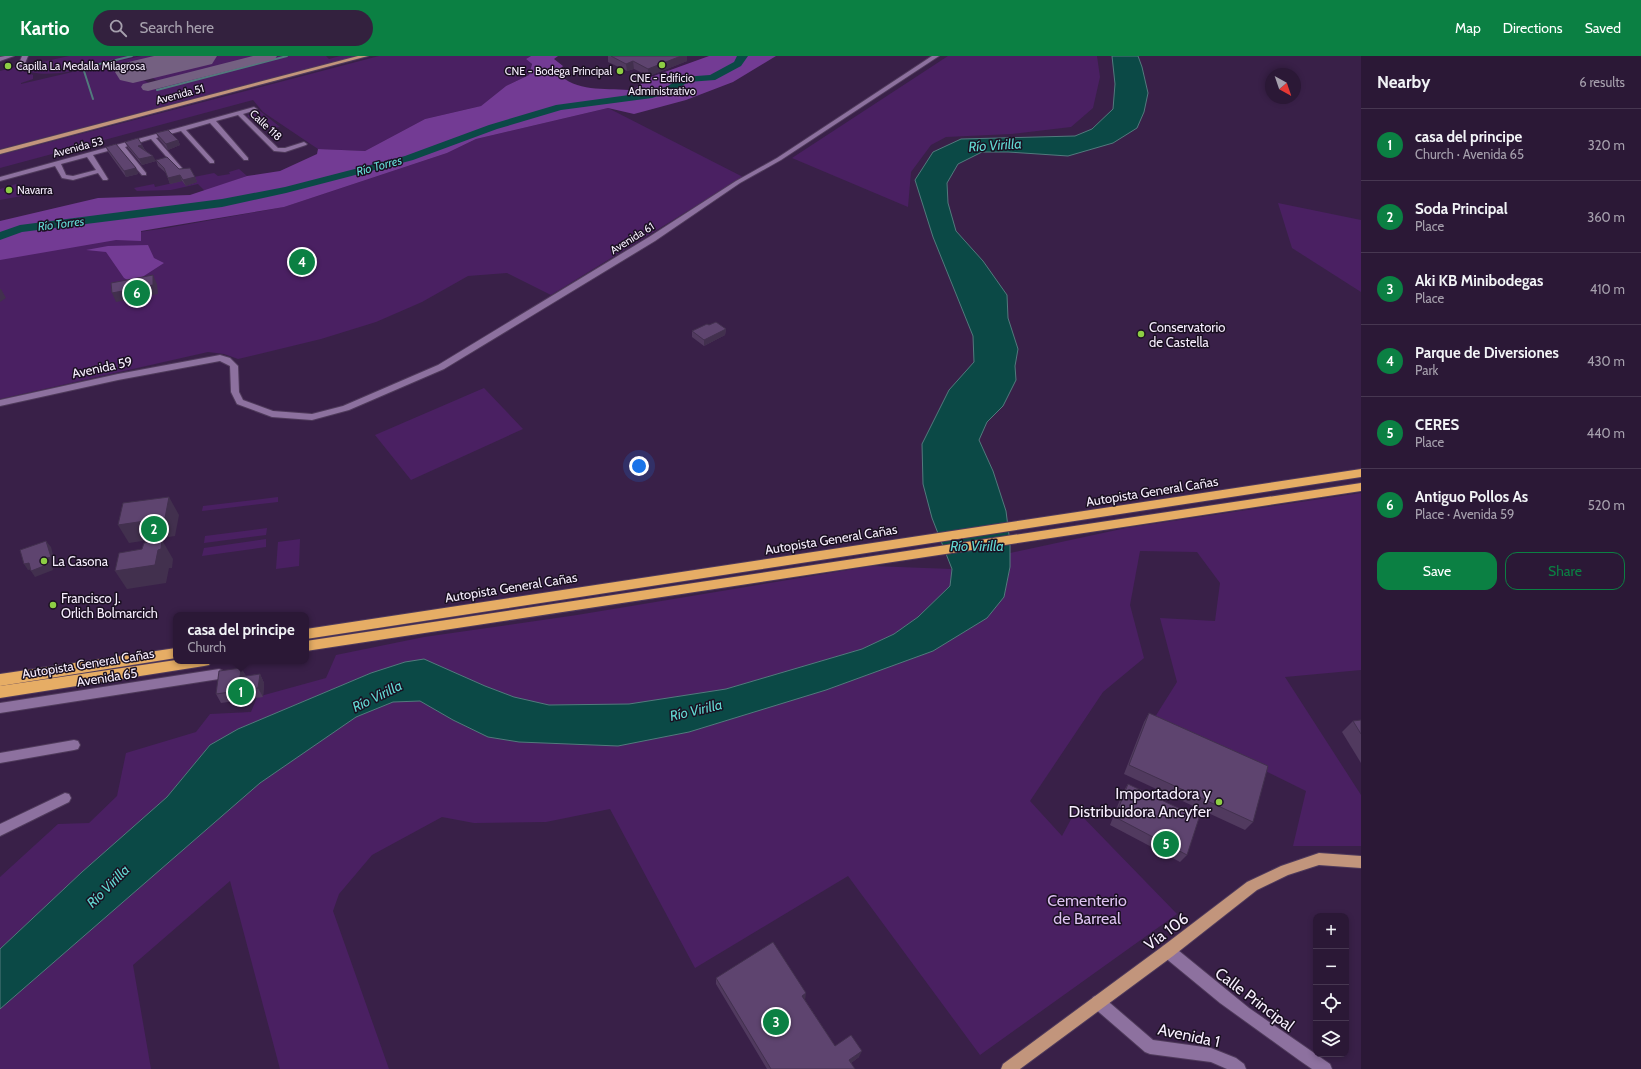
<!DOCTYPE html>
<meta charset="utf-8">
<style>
:root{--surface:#2b1836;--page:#33213e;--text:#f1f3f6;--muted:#a6a0ad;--line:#473751;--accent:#0b8043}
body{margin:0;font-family:Cabin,sans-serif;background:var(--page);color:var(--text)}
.controls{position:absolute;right:12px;bottom:12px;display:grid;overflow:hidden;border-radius:8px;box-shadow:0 2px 6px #0003}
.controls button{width:36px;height:36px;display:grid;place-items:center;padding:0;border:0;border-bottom:1px solid var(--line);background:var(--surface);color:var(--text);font:20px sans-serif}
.compass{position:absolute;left:1265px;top:12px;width:36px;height:36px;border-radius:50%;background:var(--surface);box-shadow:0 2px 6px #0003;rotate:140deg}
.you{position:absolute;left:639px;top:410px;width:14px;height:14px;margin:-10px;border:3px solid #fff;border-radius:50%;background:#1a73e8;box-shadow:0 0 0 6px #1a73e833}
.badge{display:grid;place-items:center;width:26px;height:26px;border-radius:50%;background:var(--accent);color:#fff;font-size:13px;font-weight:700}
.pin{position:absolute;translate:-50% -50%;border:2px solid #fff;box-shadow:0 1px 4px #0006}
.popup{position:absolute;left:173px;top:556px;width:136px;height:52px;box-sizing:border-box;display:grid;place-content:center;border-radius:8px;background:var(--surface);filter:drop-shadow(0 1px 3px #0005);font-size:13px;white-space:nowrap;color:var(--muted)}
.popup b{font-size:15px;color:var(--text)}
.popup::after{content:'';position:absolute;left:50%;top:100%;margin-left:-8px;border:8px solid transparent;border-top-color:var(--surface)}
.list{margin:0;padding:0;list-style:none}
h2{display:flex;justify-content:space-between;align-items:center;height:52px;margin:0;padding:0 16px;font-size:17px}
h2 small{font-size:13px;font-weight:400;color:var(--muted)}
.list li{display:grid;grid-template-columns:26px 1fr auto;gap:12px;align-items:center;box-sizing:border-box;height:72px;padding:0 16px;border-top:1px solid var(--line)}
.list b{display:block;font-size:15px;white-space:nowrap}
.list p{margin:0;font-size:13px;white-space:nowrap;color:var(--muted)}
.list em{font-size:13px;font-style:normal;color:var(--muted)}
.actions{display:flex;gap:8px;padding:12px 16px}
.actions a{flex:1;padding:9px 0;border:1px solid var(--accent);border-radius:12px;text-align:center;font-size:14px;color:var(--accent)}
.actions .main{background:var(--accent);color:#fff}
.icon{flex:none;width:22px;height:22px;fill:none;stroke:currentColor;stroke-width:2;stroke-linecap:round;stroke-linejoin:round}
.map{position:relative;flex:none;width:1361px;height:1013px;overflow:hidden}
header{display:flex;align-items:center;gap:24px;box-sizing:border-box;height:56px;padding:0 20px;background:var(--accent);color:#fff}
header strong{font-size:19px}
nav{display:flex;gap:22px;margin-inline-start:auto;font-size:14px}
.search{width:280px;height:36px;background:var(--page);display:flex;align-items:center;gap:10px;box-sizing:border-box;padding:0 14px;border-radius:22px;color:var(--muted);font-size:15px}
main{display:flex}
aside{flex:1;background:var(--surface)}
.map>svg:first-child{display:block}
.green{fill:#4a2062}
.forest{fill:#733b94}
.water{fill:#0b4946;stroke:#527a7d}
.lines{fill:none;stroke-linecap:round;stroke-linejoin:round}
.stream{stroke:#527a7d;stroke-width:2}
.river{fill:#0b4946;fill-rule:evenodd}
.taxiway{fill:#746081;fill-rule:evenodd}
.runway{fill:#746081;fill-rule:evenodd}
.minor-casing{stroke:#4f3a5b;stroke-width:2}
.major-casing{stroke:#4f3a5b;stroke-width:2}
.highway-casing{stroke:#4f3a5b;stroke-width:2}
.minor{fill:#8d719f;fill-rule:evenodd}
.major{fill:#c2957c;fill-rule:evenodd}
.highway{fill:#e6ad65;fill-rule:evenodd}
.wall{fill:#513a5f}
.shaded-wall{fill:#42304e}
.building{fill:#5e446f;stroke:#42304e}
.poi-dot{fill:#8dce44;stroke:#1a1021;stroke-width:1.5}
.labels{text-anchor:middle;stroke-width:3;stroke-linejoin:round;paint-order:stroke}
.far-poi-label{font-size:11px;fill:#f6edfd;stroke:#1a1021;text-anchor:start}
.far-street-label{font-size:11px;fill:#f6edfd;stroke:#1a1021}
.far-water-label{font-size:12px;font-style:italic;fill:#62d8d2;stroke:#1a1021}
.poi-label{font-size:13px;fill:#f6edfd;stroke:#1a1021;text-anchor:start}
.street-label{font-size:13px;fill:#f6edfd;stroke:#1a1021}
.water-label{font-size:14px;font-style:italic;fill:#62d8d2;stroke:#1a1021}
.near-poi-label{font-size:16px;fill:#f6edfd;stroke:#1a1021;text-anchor:end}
.near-park-label{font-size:16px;fill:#dcc1f0;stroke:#1a1021}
.near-street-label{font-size:16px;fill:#f6edfd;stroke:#1a1021}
</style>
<header>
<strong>Kartio</strong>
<div class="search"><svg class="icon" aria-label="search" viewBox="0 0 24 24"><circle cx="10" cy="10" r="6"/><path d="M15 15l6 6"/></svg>Search here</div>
<nav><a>Map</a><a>Directions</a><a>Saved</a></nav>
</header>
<main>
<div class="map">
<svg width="1361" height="1013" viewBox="0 0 1361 1013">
<rect width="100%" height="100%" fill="#392048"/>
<g class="green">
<path d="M 69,0 L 137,0 C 115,6 43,27 25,13 L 33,8 Z"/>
<path d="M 141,0 L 178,0 L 127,12 L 133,19 L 151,28 L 144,30 L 147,33 L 278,0 L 326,0 L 329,3 L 340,0 L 357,0 L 0,93 L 0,15 L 15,11 L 33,19 L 33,23 L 21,27 L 21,28 Z"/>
<path d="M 218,0 L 262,0 L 167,24 L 156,24 L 147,19 Z"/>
<path d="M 379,0 L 531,0 L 526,3 L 532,8 L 529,19 L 506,30 L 481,50 L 425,63 L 365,95 L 318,93 L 263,56 L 253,44 L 0,112 L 0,99 Z"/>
<path d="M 948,0 L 1097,0 L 1100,21 L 1093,52 L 1071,71 L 1011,78 L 946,81 L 931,89 L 911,116 L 908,151 L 792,102 Z"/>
<path d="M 608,52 L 743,121 L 551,239 L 507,217 L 468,220 L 422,246 L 376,266 L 321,283 L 238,303 L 224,298 L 208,296 L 0,343 L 0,196 L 167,172 L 284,151 L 447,97 L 476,83 Z"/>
<path d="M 259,54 L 280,71 L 266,73 L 247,60 Z"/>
<path d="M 239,113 L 247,120 L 205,135 L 198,128 L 171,134 L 137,135 L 134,132 L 154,128 L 155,131 L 182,125 L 186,130 L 197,126 L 194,121 L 214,117 L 218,120 L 230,118 L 229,116 Z"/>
<path d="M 16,128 L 22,140 L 0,144 L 0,133 Z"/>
<path d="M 1278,147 L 1361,164 L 1361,236 L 1292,192 Z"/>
<path d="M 484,332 L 523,373 L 411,424 L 375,379 Z"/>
<path d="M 1361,437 L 1361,614 L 1285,621 L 1361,739 L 1361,790 L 1293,790 L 1306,735 L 1155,661 L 1177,626 L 1160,562 L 1215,565 L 1220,527 L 1197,496 L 1140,495 L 1130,549 L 1144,602 L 1103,636 L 1030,745 L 1062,780 L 1076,754 L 1177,858 L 980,999 L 848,820 L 695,912 L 610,753 L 546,766 L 474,767 L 442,761 L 372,799 L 339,838 L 333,855 L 389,1013 L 280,1013 L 230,825 L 133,909 L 151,1013 L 0,1013 L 0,953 L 260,727 L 355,661 L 393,646 L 420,645 L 453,664 L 488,681 L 519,686 L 618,690 L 689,676 L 826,634 L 933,595 L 987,562 L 1004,541 L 1010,511 L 1010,497 L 1126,472 Z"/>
<path d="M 278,441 L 278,446 L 202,455 L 203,450 Z"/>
<path d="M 267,472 L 266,479 L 204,487 L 205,480 Z"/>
<path d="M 266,483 L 266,491 L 202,500 L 204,492 Z"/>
<path d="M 300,483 L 299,510 L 276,513 L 278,486 Z"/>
<path d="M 872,510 L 952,513 L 950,530 L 918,561 L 894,578 L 862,593 L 726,633 L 629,648 L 549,649 L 514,641 L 464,622 L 405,606 L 371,617 L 238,673 L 210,689 L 167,741 L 82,816 L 0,893 L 0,821 L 58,768 L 89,767 L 117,740 L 126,697 L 196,676 L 210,658 L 251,656 L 257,641 L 326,622 L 336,599 L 424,581 L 577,559 Z"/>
</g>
<g class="forest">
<path d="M 531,0 L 558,0 L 554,3 L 563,10 L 557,17 C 577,36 603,32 629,34 L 633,34 L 651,21 L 709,0 L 776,0 L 733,26 L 686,44 L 634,58 L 608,52 L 476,83 L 447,97 L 284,151 L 141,175 L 141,185 L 116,184 L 0,204 L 0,165 L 98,142 L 190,139 L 247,120 L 280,115 L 317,98 L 318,93 L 365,95 L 425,63 L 481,50 L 506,30 L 529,19 L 532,8 L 526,3 Z"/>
<path d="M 148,189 L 154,202 L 164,207 L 133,227 L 124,222 L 106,196 L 86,194 L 108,190 Z"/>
</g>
<path class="water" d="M 1112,0 L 1138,0 L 1142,11 L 1148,37 L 1144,56 L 1137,72 L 1113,87 L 1068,100 L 1008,96 L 982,96 L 958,108 L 947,127 L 948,147 L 956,175 L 983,205 L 1007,239 L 1008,262 L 1018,293 L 1015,310 L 1016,324 L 1003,350 L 987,366 L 979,384 L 993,415 L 1006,455 L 1010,487 L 1010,511 L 1004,541 L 987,562 L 933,595 L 826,634 L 689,676 L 618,690 L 519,686 L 488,681 L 453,664 L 420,645 L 393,646 L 356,661 L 260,727 L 0,953 L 0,893 L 82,816 L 167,741 L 210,689 L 238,673 L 371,617 L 405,606 L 424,603 L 485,630 L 514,641 L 549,649 L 629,648 L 726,633 L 862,593 L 894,578 L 918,561 L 950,530 L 952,513 L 932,462 L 923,428 L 922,388 L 949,334 L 974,306 L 973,280 L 933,181 L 915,124 L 933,96 L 961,83 L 1075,80 L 1092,73 L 1113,53 L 1115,28 Z"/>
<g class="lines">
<g class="stream">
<path d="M 83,12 L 132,0"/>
<path d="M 84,15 L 93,43"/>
<path d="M 157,34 L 287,0"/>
</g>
<path class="river" d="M 737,0 L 748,0 L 741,10 L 715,24 L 688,26 L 674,35 L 652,42 L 561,54 L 497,73 L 413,104 L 286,137 L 222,151 L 22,176 L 0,184 L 0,176 L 20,169 L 222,143 L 285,131 L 405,100 L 489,69 L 556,49 L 651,36 L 666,31 L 683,21 L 710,19 L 734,6 Z"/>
<path class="taxiway" d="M 253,0 L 277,0 L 275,3 L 148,35 L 143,34 L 141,31 L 143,28 Z"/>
<path class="runway" d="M 154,0 L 217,0 L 212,8 L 133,27 L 120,24 L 115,16 L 120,8 Z"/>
<g class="minor-casing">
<g id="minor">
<path d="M 5,0 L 14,0 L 0,5 L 0,1 Z"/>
<path d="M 22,0 L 28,0 L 24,10 L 21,12 L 18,10 Z"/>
<path d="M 932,0 L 939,0 L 781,104 L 740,127 L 655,185 L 444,313 L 349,354 L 312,364 L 272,361 L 237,348 L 231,336 L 230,310 L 220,305 L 118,324 L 0,350 L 0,344 L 118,318 L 220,299 L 230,302 L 238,310 L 239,336 L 243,344 L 273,355 L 312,358 L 343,350 L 438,309 L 649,181 L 736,125 L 777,102 Z"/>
<path d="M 254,51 L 257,53 L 256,54 L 243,58 L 278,92 L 285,92 L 304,86 L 307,88 L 306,89 L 285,96 L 274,95 L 238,59 L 216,65 L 248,102 L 248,104 L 244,104 L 210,67 L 186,74 L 214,105 L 214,107 L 210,107 L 181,75 L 156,82 L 182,112 L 182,114 L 178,114 L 151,83 L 125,91 L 146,117 L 146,119 L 142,119 L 119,92 L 93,99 L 108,123 L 107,124 L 103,124 L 98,117 L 73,124 L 62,122 L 55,110 L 0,125 L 0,121 ZM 87,101 L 96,114 L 73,120 L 66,119 L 61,108 Z"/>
<path d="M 219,613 L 223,615 L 224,618 L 223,621 L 219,623 L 0,657 L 0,647 Z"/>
<path d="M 74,684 L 78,685 L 80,689 L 78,693 L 74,694 L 0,707 L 0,697 Z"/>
<path d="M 65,737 L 69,738 L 71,742 L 69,746 L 0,780 L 0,768 Z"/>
<path d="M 1168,888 L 1173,890 L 1249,952 L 1330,1008 L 1332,1013 L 1312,1013 L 1299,1004 L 1220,947 L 1163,900 L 1161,895 L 1163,890 Z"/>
<path d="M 1098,939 L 1103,941 L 1153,984 L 1211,992 L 1236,1002 L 1244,1008 L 1246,1013 L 1227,1013 L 1211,1006 L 1150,998 L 1145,996 L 1093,951 L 1091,946 L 1093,941 Z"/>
</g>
</g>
<g class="major-casing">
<g id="major">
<path d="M 358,0 L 368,0 L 0,98 L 0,94 Z"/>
<path d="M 1319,797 L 1361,800 L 1361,812 L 1319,809 L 1288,819 L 1257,834 L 1173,900 L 1020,1013 L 1001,1013 L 1003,1008 L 1163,890 L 1247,826 L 1281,810 Z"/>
</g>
</g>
<g class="highway-casing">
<g id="highway">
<path d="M 1361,413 L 1361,421 L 306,583 L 306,573 Z"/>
<path d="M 1361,427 L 1361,435 L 306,595 L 306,585 Z"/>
<path d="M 176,592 L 176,602 L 0,630 L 0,618 Z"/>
<path d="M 176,604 L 211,605 L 209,609 L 204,610 L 0,642 L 0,630 Z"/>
</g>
</g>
<use href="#minor" class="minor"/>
<use href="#major" class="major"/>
<use href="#highway" class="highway"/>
</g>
<g class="wall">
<path d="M 608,0 L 687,0 L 687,5 L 649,20 L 634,13 L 627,15 L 608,6 Z"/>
<path d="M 156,77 L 178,84 L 180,89 L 168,94 L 159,83 Z"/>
<path d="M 125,86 L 142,89 L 145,94 L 156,105 L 142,109 L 128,92 Z"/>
<path d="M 106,91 L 136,112 L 138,118 L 126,121 L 108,96 Z"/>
<path d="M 156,104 L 195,121 L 197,126 L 186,130 L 182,125 L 170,128 L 166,117 L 158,110 Z"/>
<path d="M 709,269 L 726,273 L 725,279 L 704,290 L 692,281 L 692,275 Z"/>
<path d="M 241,612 L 246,620 L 260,618 L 264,627 L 263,641 L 221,647 L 216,638 Z"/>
<path d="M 1149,657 L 1253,766 L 1245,774 L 1124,718 L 1144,666 Z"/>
<path d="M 1361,664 L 1361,707 L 1342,676 L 1353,665 Z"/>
<path d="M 1128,728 L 1187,799 L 1180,806 L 1110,769 L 1123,736 Z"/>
<path d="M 716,922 L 805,944 L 835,990 L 859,1001 L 851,1007 L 855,1013 L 767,1013 L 716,928 Z"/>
</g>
<g class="shaded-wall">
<path d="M 681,0 L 687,0 L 687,5 L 649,20 L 648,13 Z"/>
<path d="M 633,5 L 634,13 L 627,15 L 626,8 Z"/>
<path d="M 178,84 L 180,89 L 168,94 L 166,88 Z"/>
<path d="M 142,89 L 145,95 L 138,90 Z"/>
<path d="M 153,100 L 156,105 L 142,109 L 139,103 Z"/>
<path d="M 136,112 L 138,118 L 126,121 L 124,115 Z"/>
<path d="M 180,119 L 182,125 L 170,128 L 168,122 Z"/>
<path d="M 195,121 L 197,126 L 186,130 L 183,124 Z"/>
<path d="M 153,219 L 157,228 L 158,238 L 116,246 L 112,237 Z"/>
<path d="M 0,233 L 1,233 L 6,242 L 0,246 Z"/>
<path d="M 726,273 L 725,279 L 704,290 L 704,284 Z"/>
<path d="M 169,441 L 179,459 L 175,480 L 129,487 L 118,469 Z"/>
<path d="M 162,484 L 173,503 L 172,512 L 169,512 L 166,527 L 127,533 L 115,515 L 158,494 Z"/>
<path d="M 46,485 L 51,491 L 55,507 L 52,508 L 53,514 L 35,521 L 31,515 L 47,502 Z"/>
<path d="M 29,507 L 33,513 L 28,514 L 24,508 Z"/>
<path d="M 241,612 L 246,620 L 240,621 Z"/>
<path d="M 260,618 L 264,627 L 263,641 L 258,632 Z"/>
<path d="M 806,937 L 805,944 L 802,940 Z"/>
<path d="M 862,995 L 859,1001 L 847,1010 L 849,1004 Z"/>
</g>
<g class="building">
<path d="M 611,0 L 681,0 L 648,13 L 633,5 L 626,8 Z"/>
<path d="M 168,74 L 178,84 L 166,88 L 156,77 Z"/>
<path d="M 138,82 L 142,89 L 138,90 L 153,100 L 139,103 L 125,86 Z"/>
<path d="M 116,88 L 136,112 L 124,115 L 106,91 Z"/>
<path d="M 167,101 L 179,113 L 190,112 L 195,121 L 183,124 L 180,119 L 168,122 L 164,112 L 156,104 Z"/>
<path d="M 153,219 L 153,229 L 112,237 L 111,227 Z"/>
<path d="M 716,266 L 726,273 L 704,284 L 692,275 L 707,268 L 709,269 Z"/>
<path d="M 169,441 L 165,462 L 118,469 L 123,447 Z"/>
<path d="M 162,484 L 161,493 L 158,494 L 155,509 L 115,515 L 119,497 L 142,493 L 144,487 Z"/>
<path d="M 46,485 L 51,501 L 47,502 L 49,508 L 31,515 L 29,507 L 24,508 L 20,494 Z"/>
<path d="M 241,612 L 240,621 L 260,618 L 258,632 L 216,638 L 219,615 Z"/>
<path d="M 1149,657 L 1268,710 L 1253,766 L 1129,709 Z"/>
<path d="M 1361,664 L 1361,678 L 1353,665 Z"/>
<path d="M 1128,728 L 1199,762 L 1187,799 L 1115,761 Z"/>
<path d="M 773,886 L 806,937 L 802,940 L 835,990 L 851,979 L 862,995 L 849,1004 L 855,1013 L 771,1013 L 716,922 Z"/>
</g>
<g class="poi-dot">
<circle cx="662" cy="9" r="4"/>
<circle cx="8" cy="10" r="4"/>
<circle cx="620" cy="15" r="4"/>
<circle cx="9" cy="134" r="4"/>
<circle cx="1141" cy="278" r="4"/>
<circle cx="44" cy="505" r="4"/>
<circle cx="53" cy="549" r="4"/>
<circle cx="1219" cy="746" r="4"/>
</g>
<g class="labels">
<g class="far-poi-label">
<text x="16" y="14">Capilla La Medalla Milagrosa</text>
<text x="612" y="19" text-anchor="end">CNE - Bodega Principal</text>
<text x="662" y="26" text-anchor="middle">CNE - Edificio<tspan x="662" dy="13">Administrativo</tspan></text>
<text x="17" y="138">Navarra</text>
</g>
<g class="far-street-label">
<text transform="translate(180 38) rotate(-15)" y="4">Avenida 51</text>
<text transform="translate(266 69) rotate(43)" y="4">Calle 118</text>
<text transform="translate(78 91) rotate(-15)" y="4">Avenida 53</text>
<text transform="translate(632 182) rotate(-32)" y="4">Avenida 61</text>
</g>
<g class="far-water-label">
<text transform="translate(379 110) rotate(-15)" y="4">Río Torres</text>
<text transform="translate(61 168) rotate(-7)" y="4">Río Torres</text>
</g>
<g class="poi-label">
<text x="1149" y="276">Conservatorio<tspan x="1149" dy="15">de Castella</tspan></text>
<text x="52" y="510">La Casona</text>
<text x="61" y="547">Francisco J.<tspan x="61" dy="15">Orlich Bolmarcich</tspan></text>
</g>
<g class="street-label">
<text transform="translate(102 311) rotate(-12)" y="5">Avenida 59</text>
<text transform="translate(1152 435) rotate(-9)" y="5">Autopista General Cañas</text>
<text transform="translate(831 483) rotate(-9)" y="5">Autopista General Cañas</text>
<text transform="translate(511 531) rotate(-9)" y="5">Autopista General Cañas</text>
<text transform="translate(88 607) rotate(-9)" y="5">Autopista General Cañas</text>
<text transform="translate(107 621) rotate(-9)" y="5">Avenida 65</text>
</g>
<g class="water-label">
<text transform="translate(995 89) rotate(-4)" y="5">Río Virilla</text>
<text x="977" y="495">Río Virilla</text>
<text transform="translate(377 640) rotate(-26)" y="5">Río Virilla</text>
<text transform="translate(696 654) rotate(-13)" y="5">Río Virilla</text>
<text transform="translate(108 830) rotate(-45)" y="5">Río Virilla</text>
</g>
<g class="near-poi-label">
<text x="1211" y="743">Importadora y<tspan x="1211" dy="18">Distribuidora Ancyfer</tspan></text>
</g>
<g class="near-park-label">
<text x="1087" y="850">Cementerio<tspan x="1087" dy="18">de Barreal</tspan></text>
</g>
<g class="near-street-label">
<text transform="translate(1166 875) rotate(-37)" y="6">Vía 106</text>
<text transform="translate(1255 943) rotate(37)" y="6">Calle Principal</text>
<text transform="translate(1189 979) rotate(12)" y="6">Avenida 1</text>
</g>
</g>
</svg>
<div class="controls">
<button>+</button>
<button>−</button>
<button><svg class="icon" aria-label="locate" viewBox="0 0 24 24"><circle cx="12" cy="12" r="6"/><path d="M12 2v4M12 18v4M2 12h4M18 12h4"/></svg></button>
<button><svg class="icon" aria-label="layers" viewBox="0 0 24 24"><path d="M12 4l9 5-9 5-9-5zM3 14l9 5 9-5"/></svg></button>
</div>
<svg class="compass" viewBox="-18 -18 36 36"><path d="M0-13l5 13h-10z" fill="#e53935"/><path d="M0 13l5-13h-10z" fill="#a6a0ad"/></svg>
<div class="you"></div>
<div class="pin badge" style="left:241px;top:636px">1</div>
<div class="popup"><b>casa del principe</b>Church</div>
<div class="pin badge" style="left:154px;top:473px">2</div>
<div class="pin badge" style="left:776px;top:966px">3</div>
<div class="pin badge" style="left:302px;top:206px">4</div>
<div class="pin badge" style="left:1166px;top:788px">5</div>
<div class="pin badge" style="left:137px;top:237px">6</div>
</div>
<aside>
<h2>Nearby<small>6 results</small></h2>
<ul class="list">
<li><span class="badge">1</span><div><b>casa del principe</b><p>Church · Avenida 65</p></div><em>320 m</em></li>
<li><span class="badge">2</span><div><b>Soda Principal</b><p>Place</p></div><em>360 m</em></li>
<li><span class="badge">3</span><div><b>Aki KB Minibodegas</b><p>Place</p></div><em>410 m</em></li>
<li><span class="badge">4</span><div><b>Parque de Diversiones</b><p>Park</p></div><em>430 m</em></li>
<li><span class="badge">5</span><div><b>CERES</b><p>Place</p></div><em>440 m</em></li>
<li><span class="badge">6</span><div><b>Antiguo Pollos As</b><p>Place · Avenida 59</p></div><em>520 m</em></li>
</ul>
<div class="actions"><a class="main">Save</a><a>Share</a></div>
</aside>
</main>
